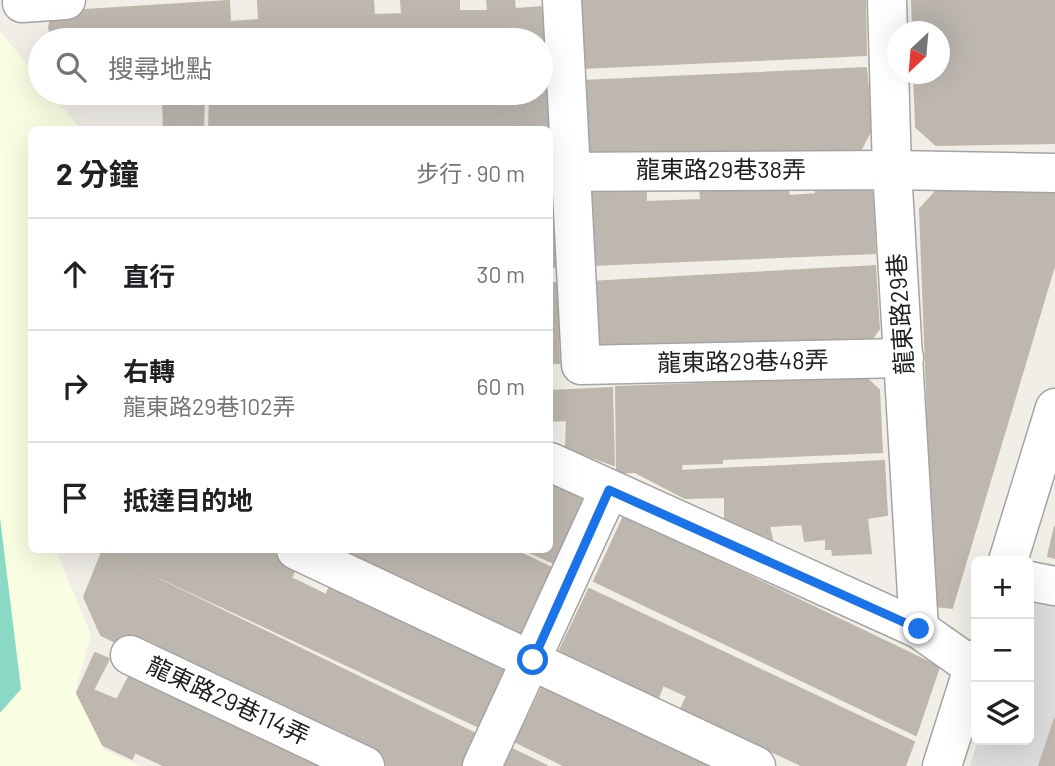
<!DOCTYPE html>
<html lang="zh-TW">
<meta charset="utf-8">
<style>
:root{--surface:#fff;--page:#f6f6f6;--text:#202124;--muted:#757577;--line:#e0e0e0}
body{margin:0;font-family:Barlow,"Noto Sans TC",sans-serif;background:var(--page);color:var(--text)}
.controls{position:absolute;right:21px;bottom:21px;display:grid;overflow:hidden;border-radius:10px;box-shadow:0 7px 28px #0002}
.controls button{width:63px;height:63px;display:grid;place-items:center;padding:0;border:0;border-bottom:2px solid var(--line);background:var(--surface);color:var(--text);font:35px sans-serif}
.compass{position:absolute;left:887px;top:21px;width:63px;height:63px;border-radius:50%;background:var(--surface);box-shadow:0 7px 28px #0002;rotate:206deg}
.stop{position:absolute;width:21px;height:21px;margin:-16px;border:5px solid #1a73e8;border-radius:50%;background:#fff}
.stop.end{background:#1a73e8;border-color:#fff;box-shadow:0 2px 7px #0008}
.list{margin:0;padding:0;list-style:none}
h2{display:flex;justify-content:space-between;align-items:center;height:91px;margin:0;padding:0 28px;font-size:30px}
h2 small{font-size:23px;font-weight:400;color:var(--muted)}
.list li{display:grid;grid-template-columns:46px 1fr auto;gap:21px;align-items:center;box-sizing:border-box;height:112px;padding:0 28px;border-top:2px solid var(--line)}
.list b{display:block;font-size:26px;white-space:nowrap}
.list p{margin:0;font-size:23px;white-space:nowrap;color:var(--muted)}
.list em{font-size:23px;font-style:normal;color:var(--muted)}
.icon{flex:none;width:38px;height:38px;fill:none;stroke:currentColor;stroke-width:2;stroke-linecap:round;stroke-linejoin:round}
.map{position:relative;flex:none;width:1055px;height:766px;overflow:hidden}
.search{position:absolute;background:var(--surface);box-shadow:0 7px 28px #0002;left:28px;top:28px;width:525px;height:77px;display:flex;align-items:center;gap:18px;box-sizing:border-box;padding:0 24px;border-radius:38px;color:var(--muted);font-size:26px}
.panel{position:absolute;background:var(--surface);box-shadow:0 7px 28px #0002;left:28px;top:126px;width:525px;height:427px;border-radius:10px}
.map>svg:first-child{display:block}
.residential{fill:#dedddd}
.education{fill:#f9fde2}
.pitch{fill:#8ad9c5}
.building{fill:#bdb7b0;stroke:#c0b7aa;stroke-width:2}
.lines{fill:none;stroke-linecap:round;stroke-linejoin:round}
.minor-casing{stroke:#a4a4a4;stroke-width:41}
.minor{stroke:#fff;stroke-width:38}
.route{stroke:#1a73e8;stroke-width:9}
.labels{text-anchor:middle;stroke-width:6;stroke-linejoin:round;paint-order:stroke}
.street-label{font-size:24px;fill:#202020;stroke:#fff}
</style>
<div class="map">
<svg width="1055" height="766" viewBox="0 0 1055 766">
<rect width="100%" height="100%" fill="#f0eee7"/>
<path class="residential" d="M 1029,589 L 1055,595 L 1055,766 L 970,766 L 978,740 L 1029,740 Z"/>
<path class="education" d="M 0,31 L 40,80 L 40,93 L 51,93 L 81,129 L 32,130 L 32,550 L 56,550 L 91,635 L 75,692 L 104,750 L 140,766 L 0,766 Z"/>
<path class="pitch" d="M 0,518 L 21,689 L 0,713 Z"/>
<g class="building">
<path d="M 373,0 L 374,15 L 402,14 L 401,0 L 459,0 L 459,11 L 488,11 L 487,0 L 514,0 L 515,9 L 543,7 L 546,66 L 541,66 L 541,40 L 52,40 L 49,27 L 53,12 L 229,1 L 230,22 L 259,20 L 258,1 Z"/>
<path d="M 579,0 L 865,0 L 866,55 L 582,68 Z"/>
<path d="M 912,0 L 1055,0 L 1055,143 L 936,145 L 916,127 L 914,74 L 940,74 L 940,32 L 913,32 Z"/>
<path d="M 866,68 L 872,128 L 861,149 L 586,160 L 583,81 Z"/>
<path d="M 541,82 L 547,82 L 549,130 L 209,130 L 210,96 L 293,93 L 541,93 Z"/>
<path d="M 204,97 L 203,130 L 164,130 L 163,99 Z"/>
<path d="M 786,181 L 789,196 L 816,194 L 815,182 L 862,182 L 873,194 L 875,253 L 591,265 L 587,190 L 646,188 L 646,202 L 701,200 L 700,185 Z"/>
<path d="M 1055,188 L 1055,263 L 952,608 L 935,606 L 920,209 L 937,190 Z"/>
<path d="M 550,193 L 553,193 L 555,267 L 550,267 Z"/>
<path d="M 875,266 L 879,329 L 868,344 L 593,356 L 590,282 Z"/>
<path d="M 550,283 L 556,283 L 559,363 L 550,363 Z"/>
<path d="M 866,378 L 879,390 L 882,452 L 722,459 L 722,463 L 682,464 L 681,469 L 617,473 L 616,387 Z"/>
<path d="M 612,388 L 614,465 L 566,448 L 567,420 L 550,421 L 550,391 Z"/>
<path d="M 884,461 L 887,515 L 867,518 L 871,553 L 833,555 L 832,549 L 826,549 L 826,539 L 805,541 L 802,524 L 769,526 L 772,539 L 725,518 L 725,497 L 685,498 L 637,473 Z"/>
<path d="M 550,480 L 589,499 L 556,564 L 525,550 L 550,550 Z"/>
<path d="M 624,516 L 939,667 L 916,735 L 594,581 Z"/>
<path d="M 1055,526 L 1055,558 L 1048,556 Z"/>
<path d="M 101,550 L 266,550 L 297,565 L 291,578 L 326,595 L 333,581 L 510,666 L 479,727 Z"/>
<path d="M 342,550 L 514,550 L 554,569 L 523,635 Z"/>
<path d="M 102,552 L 476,734 L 461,766 L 389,766 L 181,669 L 180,673 L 101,635 L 84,597 Z"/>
<path d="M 589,589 L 914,742 L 905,766 L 803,766 L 681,709 L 687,696 L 663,685 L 658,698 L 559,652 Z"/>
<path d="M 95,653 L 109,659 L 93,690 L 117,700 L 133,669 L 336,766 L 165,766 L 135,752 L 132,759 L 103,745 L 77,693 Z"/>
<path d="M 545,682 L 724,766 L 565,766 L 516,742 Z"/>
<path d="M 1055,718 L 1055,766 L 1039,766 Z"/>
<path d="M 512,749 L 547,766 L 504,766 Z"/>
</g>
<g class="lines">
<g class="minor-casing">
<g id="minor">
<path d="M 562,0 L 581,365 L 904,358"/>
<path d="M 887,0 L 892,170 L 919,629"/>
<path d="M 22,3 L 66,0"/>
<path d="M 550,172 L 892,170 L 1055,173"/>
<path d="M 550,462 L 919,629 L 973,667"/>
<path d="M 296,550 L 756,766"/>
<path d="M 1008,561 L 1055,408"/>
<path d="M 1029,581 L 1055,586"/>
<path d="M 130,655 L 365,766"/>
<path d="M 482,766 L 609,490"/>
<path d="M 942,766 L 976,659"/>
</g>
</g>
<use href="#minor" class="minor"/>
</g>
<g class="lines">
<path class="route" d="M 533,660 L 609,490 L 919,629"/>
</g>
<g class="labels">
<g class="street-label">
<text x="721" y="178">龍東路29巷38弄</text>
<text transform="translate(901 314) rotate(-94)" y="8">龍東路29巷</text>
<text transform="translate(743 362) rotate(-1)" y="8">龍東路29巷48弄</text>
<text transform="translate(228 701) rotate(25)" y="8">龍東路29巷114弄</text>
</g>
</g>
</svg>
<div class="controls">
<button>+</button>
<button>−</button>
<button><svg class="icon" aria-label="layers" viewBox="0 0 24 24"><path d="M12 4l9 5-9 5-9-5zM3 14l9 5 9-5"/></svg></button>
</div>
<svg class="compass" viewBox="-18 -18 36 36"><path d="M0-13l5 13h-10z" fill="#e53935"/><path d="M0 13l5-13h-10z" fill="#757577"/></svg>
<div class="stop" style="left:533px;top:660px"></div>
<div class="stop end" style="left:919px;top:629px"></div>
<div class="search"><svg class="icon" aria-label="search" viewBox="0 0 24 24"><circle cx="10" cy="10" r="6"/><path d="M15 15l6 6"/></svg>搜尋地點</div>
<section class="panel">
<h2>2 分鐘<small>步行 · 90 m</small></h2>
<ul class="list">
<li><svg class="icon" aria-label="ahead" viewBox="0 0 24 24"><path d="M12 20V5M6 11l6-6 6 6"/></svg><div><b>直行</b></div><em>30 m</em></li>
<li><svg class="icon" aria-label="right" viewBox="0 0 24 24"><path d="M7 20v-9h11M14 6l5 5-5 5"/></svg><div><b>右轉</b><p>龍東路29巷102弄</p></div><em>60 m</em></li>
<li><svg class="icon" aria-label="arrive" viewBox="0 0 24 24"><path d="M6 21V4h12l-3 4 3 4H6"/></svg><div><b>抵達目的地</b></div></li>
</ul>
</section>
</div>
